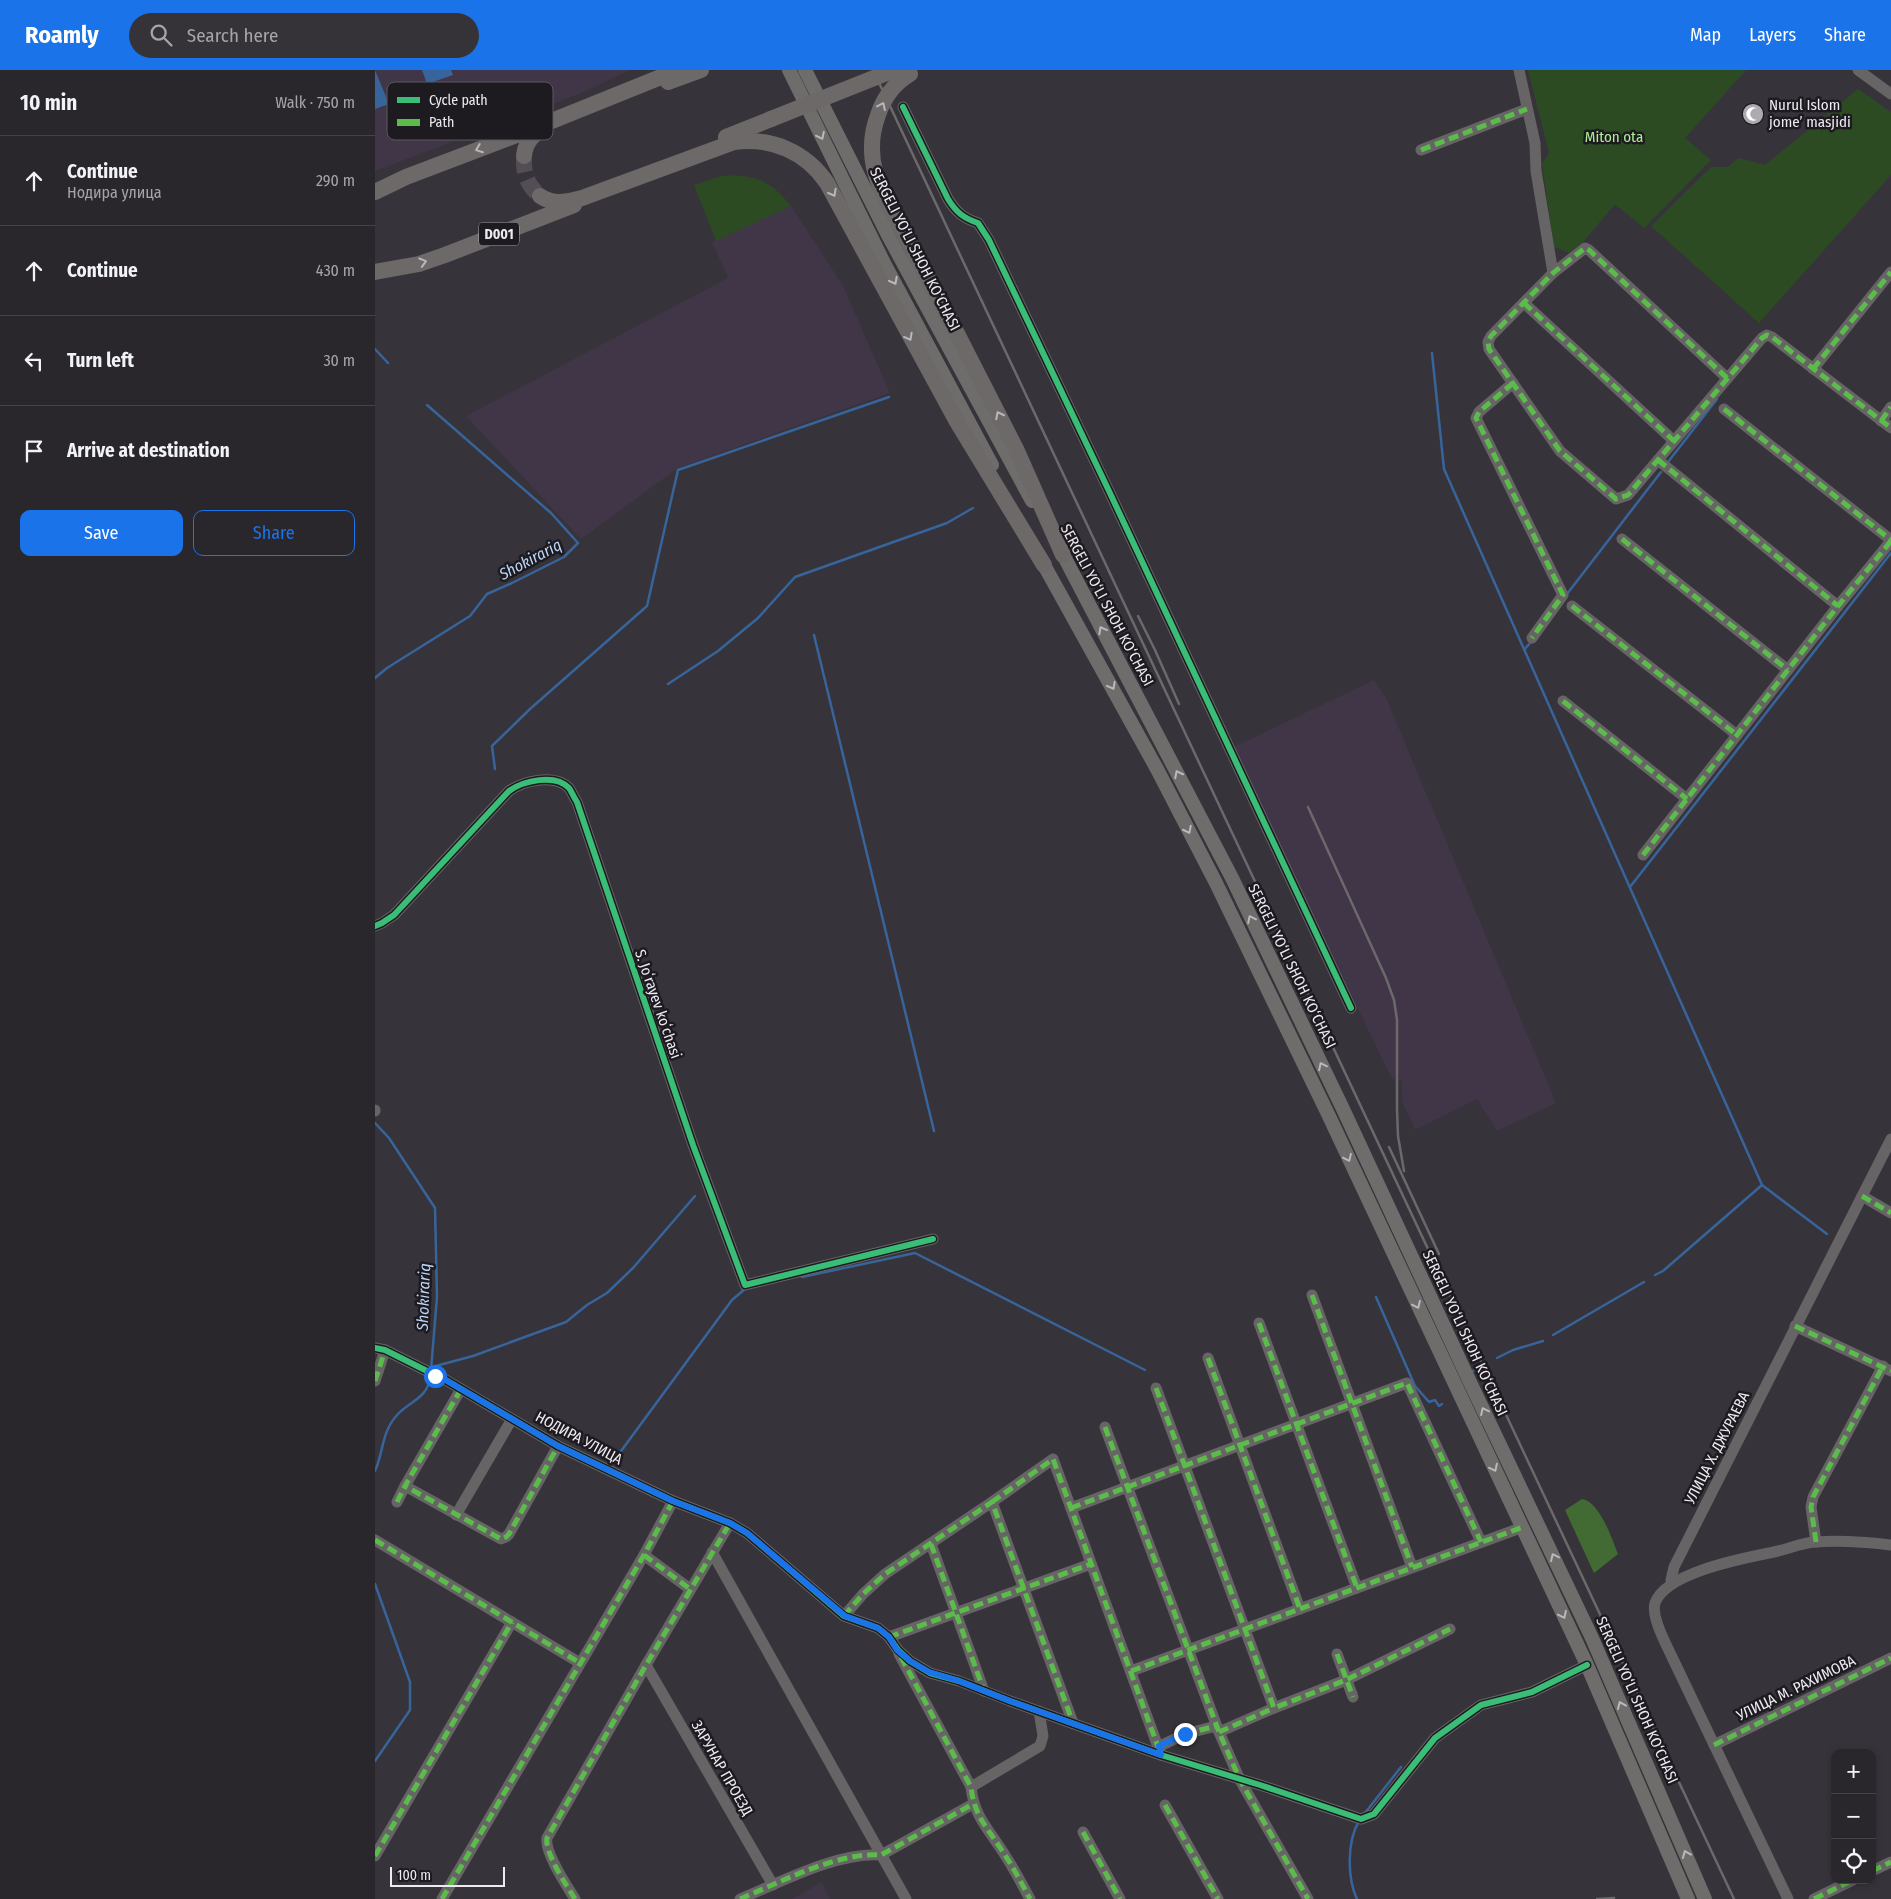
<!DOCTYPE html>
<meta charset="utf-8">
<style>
:root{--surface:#29262c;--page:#353238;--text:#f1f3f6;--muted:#a5a5a9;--line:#454348;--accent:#1a73e8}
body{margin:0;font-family:"Fira Sans Condensed",sans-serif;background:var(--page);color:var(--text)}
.controls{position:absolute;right:15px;bottom:15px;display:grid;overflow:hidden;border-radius:10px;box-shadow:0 2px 8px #0003}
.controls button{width:45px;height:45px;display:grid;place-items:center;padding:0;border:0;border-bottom:1px solid var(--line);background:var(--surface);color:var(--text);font:25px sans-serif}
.scale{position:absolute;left:15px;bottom:12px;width:115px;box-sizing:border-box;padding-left:5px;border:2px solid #efeaf2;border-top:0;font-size:14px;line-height:18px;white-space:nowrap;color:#efeaf2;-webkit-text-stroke:4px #1d1a20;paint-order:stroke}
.stop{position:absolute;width:15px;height:15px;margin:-11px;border:4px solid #1a73e8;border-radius:50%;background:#fff}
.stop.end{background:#1a73e8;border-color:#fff;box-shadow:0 1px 5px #0008}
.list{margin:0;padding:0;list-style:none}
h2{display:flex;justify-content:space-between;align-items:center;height:65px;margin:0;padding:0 20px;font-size:21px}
h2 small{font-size:16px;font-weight:400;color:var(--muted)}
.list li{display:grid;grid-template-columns:32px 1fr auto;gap:15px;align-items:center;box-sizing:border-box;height:90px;padding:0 20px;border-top:1px solid var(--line)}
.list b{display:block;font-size:19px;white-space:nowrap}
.list p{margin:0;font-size:16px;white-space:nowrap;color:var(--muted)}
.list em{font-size:16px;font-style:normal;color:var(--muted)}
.actions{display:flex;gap:10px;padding:15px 20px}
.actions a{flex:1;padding:11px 0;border:1px solid var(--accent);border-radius:10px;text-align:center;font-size:18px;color:var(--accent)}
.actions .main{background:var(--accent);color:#fff}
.icon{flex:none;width:28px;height:28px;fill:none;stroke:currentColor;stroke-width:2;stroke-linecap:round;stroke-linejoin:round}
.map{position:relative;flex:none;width:1516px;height:1829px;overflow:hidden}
header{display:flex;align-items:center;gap:30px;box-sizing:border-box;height:70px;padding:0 25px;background:var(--accent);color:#fff}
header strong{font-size:24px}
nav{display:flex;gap:28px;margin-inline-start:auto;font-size:18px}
.search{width:350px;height:45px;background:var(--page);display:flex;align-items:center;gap:12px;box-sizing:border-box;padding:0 18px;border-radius:28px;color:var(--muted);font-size:19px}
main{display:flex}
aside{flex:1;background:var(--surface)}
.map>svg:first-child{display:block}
.built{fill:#413647}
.green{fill:#2d4b22}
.forest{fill:#426b33}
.water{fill:#37649b}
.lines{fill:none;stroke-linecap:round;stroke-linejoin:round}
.stream{stroke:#37649b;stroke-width:2.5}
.highway-tunnel{stroke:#534e56;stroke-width:16;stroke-dasharray:16 8;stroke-linecap:butt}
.minor{stroke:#666464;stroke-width:11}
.major{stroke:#6f6d6b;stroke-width:14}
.highway{stroke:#6d6969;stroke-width:16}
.rail{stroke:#6b696b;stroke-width:2.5}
.highway-bridge{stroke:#6d6969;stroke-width:16}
.quiet{stroke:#5cbc4b;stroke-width:5;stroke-dasharray:10 5;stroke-linecap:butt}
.cycleway-casing{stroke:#1d1a20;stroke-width:9}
.cycleway{stroke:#3abd76;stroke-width:6}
.oneway{stroke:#bbb6bb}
.oneway2{stroke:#bcb8bc}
.route{stroke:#1a73e8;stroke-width:6}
.labels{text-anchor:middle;stroke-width:5;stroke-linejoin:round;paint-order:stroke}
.shield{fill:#1d1a20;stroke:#b0acb3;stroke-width:1}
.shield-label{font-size:14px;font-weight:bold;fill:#efeaf2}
.poi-label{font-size:15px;fill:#efeaf2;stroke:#1d1a20;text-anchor:start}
.park-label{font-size:15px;fill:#abf094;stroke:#1d1a20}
.street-label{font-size:15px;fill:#efeaf2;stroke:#1d1a20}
.water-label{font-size:16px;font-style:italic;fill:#bad5f8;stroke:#1d1a20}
.key{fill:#1d1a20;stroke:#5c585f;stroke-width:1}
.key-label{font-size:14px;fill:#efeaf2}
</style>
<header>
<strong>Roamly</strong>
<div class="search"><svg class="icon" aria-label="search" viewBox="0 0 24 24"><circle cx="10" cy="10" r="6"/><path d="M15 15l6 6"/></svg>Search here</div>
<nav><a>Map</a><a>Layers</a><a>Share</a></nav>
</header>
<main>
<aside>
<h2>10 min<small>Walk · 750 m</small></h2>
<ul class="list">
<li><svg class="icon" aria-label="ahead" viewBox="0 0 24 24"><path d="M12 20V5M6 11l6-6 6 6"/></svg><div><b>Continue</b><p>Нодира улица</p></div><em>290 m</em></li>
<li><svg class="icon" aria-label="ahead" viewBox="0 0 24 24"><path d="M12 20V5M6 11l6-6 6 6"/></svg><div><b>Continue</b></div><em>430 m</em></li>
<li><svg class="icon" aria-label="left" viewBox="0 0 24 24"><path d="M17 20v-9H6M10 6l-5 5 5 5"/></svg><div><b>Turn left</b></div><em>30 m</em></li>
<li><svg class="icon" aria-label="arrive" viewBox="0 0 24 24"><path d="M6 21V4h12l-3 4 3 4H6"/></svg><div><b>Arrive at destination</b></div></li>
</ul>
<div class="actions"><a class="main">Save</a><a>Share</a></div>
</aside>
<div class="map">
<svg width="1516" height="1829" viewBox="0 0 1516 1829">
<rect width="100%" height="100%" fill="#37333a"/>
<g class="built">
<path d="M 0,0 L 255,0 L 204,24 L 0,101 Z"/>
<path d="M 416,136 L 468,216 L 515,323 L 303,398 L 206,469 L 91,346 L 353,208 L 337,172 Z"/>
<path d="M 999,610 L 1012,629 L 1017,642 L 1181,1033 L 1122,1061 L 1102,1029 L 1040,1060 L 1027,1031 L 1027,1011 L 1017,1009 L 857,678 Z"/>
<path d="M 446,1812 L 455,1829 L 416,1829 L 423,1826 Z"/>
</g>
<g class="green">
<path d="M 1153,0 L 1371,0 L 1310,68 L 1336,90 L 1269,158 L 1240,134 L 1198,184 L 1179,177 L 1167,94 L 1174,83 Z"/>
<path d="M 1483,19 L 1516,42 L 1516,105 L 1384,253 L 1276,156 L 1336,97 L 1353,97 L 1363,88 L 1390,95 Z"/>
<path d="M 346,106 C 379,103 396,111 416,136 L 341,171 L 319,115 Z"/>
</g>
<path class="forest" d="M 1207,1429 C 1225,1432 1237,1469 1243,1484 L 1219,1503 L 1190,1440 Z"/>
<g class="water">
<path d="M 0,0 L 14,34 L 0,39 Z"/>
<path d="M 47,0 L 76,0 L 78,5 L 52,14 Z"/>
</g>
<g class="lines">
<g class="stream">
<path d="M 0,279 L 13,293"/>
<path d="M 1057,283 L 1069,399 L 1387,1115 L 1452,1164"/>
<path d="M 1293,392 L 1342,329"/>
<path d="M 1192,524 L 1286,402"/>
<path d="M 439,565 L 559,1061"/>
<path d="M 1149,580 L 1156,572"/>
<path d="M 0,608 L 12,598 L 95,546 L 112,524 L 137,513 L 189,487 L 203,473 L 176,443 L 52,335"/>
<path d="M 293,614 L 343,581 L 383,548 L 420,507 L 572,453 L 598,438"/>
<path d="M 120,699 L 117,676 L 155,639 L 272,536 L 303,400 L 514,327"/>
<path d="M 1255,817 L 1516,483"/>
<path d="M 0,1053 L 14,1068 L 60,1138 L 62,1227 L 56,1300"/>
<path d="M 1280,1205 L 1288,1201 L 1387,1115"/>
<path d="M 427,1207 L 540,1183 L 770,1300"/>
<path d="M 1001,1227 L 1040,1316 L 1054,1332 L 1060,1330 L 1064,1336 L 1067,1334"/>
<path d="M 1178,1265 L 1269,1212"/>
<path d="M 1122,1288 L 1138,1280 L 1168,1271"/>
<path d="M 57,1297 L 98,1286 L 191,1252 L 212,1235 L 232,1223 L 258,1198 L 320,1126"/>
<path d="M 1096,1302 L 1103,1298"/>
<path d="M 238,1392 L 357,1230 L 370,1219"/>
<path d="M 0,1401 C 9,1381 6,1362 23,1344 C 35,1331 53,1328 55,1307"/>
<path d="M 0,1514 L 35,1612 L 35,1640 L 0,1691"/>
<path d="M 990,1743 L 1026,1697"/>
<path d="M 982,1829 C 972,1808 972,1771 984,1751"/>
</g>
<path class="highway-tunnel" d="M 149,86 C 148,103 152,115 165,126"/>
<g class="minor">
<path d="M 1144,0 L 1160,73 L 1161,101 L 1178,203"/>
<path d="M 1483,0 L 1516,24"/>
<path d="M 528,37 L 573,129 C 581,142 588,148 603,153 L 614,170 L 734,421 L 976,938"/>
<path d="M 1046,80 L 1152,39"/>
<path d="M 1149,233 L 1299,371"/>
<path d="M 1438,299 L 1516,202"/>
<path d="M 1352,308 L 1214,180 L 1210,178 L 1178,203 L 1116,266 L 1113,272 L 1114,279 L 1185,381 L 1241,429 L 1253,425 L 1387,268 L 1392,265 L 1397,267 L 1516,358"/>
<path d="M 1138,313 L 1104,342 L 1101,348 L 1188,525 L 1157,568"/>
<path d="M 1349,339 L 1516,470"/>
<path d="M 1506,351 L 1516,337"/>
<path d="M 1283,390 L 1463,536"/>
<path d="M 1247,469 L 1413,600"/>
<path d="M 1197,536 L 1362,665"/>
<path d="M 1188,631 L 1312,729"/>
<path d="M 1268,785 L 1463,536 L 1516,471"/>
<path d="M 0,856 L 7,853 L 19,845 L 134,721 C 148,711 180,703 194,718 C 197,722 199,728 202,732 L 318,1075 L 370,1215 L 558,1169"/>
<path d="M 0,1040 L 0,1041"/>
<path d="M 1487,1126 L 1516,1143"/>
<path d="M 937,1225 L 1037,1497"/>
<path d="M 884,1253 L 982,1518"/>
<path d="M 1420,1256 L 1516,1301"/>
<path d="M 0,1278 L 10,1280 L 60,1305 L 64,1306 L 183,1376 L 298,1431 L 355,1453 L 372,1463 L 469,1546 L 503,1558 L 514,1567 L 523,1580 L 535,1591 L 555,1603 L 584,1611 L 635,1631 L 786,1685 L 885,1715 L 986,1749 L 999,1744 L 1060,1668 L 1106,1635 L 1157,1622 L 1212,1595"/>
<path d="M 833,1288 L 925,1539"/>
<path d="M 0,1311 L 10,1280"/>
<path d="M 781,1318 L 899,1638 L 971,1610 L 1075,1559"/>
<path d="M 86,1319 L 30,1416 L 126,1469 L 131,1467 L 134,1464 L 183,1376"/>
<path d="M 730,1357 L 844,1662 L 865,1710 L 933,1829"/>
<path d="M 22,1432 L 30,1416"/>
<path d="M 617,1432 L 678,1389 L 786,1685"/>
<path d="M 696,1438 L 1032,1313 L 1106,1472"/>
<path d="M 81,1445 L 137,1349"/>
<path d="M 0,1470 L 205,1593"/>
<path d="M 1441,1472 L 1436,1437 L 1438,1427 L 1508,1296"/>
<path d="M 556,1474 L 609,1621"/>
<path d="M 337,1482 L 531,1829"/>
<path d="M 269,1485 L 315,1519"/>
<path d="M 1297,1514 L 1296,1510 L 1299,1497 L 1516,1069"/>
<path d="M 469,1546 L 488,1524 L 510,1504 L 617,1432 L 698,1653"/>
<path d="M 514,1567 L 716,1494"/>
<path d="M 524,1584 L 596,1717 C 599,1745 611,1756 626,1779 C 637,1795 646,1812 655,1829"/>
<path d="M 962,1584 L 978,1627"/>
<path d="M 271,1595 L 398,1815"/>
<path d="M 756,1601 L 1148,1457"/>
<path d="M 844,1662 L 899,1638"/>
<path d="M 1339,1675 L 1516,1588"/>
<path d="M 783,1677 L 810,1664 L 841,1656"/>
<path d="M 596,1717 L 665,1676 L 668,1666 L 664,1641"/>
<path d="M 790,1735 L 843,1829"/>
<path d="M 708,1762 L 745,1829"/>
<path d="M 0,1786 L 137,1552"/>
<path d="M 1497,1801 L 1516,1792"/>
<path d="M 67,1829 L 269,1485 L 298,1431"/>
<path d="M 200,1829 C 192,1816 169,1782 172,1768 L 271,1595 L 355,1453"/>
<path d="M 365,1829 C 406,1812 462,1782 506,1785 L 598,1734"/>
<path d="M 1413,1829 L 1297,1587 C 1291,1574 1276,1547 1280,1533 C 1291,1502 1370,1488 1399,1482 C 1413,1479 1426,1473 1440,1472 C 1465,1470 1491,1472 1516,1475"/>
<path d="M 1439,1829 L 1478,1810"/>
</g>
<g class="major">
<path d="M 414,0 L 509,193 L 617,395"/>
<path d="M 430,0 L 514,167 L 657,431"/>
<path d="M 683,475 L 857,808 L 968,1039 L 1093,1308 L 1217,1568 L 1330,1829"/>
<path d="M 664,486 L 782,699 L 841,813 L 953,1044 L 1212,1595 L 1313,1829"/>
</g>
<g class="highway">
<path d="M 293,12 L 326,0"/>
<path d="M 351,67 L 396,49"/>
<path d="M 149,86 C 150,73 157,66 167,59"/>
<path d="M 0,122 L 31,107 L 147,63 L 303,0"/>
<path d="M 165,126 C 178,135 192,132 207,128 L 359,72 C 397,67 431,82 452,113 L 581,350 L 669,495"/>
<path d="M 0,202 L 44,194 L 70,185 L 199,135"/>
<path d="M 570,240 L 642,381 L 688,485"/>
</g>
<g class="rail">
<path d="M 498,0 L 1359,1829"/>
<path d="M 763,546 L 780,580 L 804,634"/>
<path d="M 933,737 L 1011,908 L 1019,930 L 1022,950 L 1022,1039 L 1023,1066 L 1029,1101"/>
<path d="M 1014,1077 L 1064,1184"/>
<path d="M 1222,1829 L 1239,1828"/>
</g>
<g class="highway-bridge">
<path d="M 535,4 C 520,13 509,27 503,45 C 485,93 510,128 532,169 C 545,193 557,217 570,240"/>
<path d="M 396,49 L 519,0"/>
</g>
<g class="quiet">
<path d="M 1046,80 L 1152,39"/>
<path d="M 1149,233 L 1299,371"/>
<path d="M 1438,299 L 1516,202"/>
<path d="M 1352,308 L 1214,180 L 1210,178 L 1178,203 L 1116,266 L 1113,272 L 1114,279 L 1185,381 L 1241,429 L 1253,425 L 1387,268 L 1392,265 L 1397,267 L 1516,358"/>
<path d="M 1138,313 L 1104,342 L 1101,348 L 1188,525 L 1157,568"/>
<path d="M 1349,339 L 1516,470"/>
<path d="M 1506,351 L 1516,337"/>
<path d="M 1283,390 L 1463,536"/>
<path d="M 1247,469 L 1413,600"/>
<path d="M 1197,536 L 1362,665"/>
<path d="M 1188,631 L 1312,729"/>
<path d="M 1268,785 L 1463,536 L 1516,471"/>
<path d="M 1487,1126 L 1516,1143"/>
<path d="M 937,1225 L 1037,1497"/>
<path d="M 884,1253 L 982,1518"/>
<path d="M 1420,1256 L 1516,1301"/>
<path d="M 833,1288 L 925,1539"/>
<path d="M 0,1311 L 10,1280"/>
<path d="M 781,1318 L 899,1638 L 971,1610 L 1075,1559"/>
<path d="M 86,1319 L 30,1416 L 126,1469 L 131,1467 L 134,1464 L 183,1376"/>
<path d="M 730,1357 L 844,1662 L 865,1710 L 933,1829"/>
<path d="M 22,1432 L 30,1416"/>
<path d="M 617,1432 L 678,1389 L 786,1685"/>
<path d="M 696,1438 L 1032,1313 L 1106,1472"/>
<path d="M 0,1470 L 205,1593"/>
<path d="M 1441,1472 L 1436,1437 L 1438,1427 L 1508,1296"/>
<path d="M 556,1474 L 609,1621"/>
<path d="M 269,1485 L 315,1519"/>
<path d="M 469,1546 L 488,1524 L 510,1504 L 617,1432 L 698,1653"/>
<path d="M 514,1567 L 716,1494"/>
<path d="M 962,1584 L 978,1627"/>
<path d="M 526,1587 L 596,1717 C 599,1745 611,1756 626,1779 C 637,1795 646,1812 655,1829"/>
<path d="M 756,1601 L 1148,1457"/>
<path d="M 844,1662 L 899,1638"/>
<path d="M 1339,1675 L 1516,1588"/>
<path d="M 783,1677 L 810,1664 L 841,1656"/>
<path d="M 790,1735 L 843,1829"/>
<path d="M 708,1762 L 745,1829"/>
<path d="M 0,1786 L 137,1552"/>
<path d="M 1497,1801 L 1516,1792"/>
<path d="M 67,1829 L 269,1485 L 298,1431"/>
<path d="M 200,1829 C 192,1816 169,1782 172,1768 L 271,1595 L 355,1453"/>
<path d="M 365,1829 C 406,1812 462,1782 506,1785 L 598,1734"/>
<path d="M 1439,1829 L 1478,1810"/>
</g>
<g class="cycleway-casing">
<g id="cycleway">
<path d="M 528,37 L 573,129 C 581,142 588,148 603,153 L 614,170 L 734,421 L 976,938"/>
<path d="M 0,856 L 7,853 L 19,845 L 134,721 C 148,711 180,703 194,718 C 197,722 199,728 202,732 L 318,1075 L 370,1215 L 558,1169"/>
<path d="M 0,1278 L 10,1280 L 60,1305 L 64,1306 L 183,1376 L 298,1431 L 355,1453 L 372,1463 L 469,1546 L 503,1558 L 514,1567 L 523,1580 L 535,1591 L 555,1603 L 584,1611 L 635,1631 L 786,1685 L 885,1715 L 986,1749 L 999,1744 L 1060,1668 L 1106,1635 L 1157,1622 L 1212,1595"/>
</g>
</g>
<use href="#cycleway" class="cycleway"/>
</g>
<defs><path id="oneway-chevron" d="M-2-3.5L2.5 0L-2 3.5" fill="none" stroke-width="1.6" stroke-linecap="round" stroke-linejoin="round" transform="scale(1.25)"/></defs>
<g class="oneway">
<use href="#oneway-chevron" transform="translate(507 36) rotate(-65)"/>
<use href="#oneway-chevron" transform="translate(104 79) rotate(159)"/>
<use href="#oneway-chevron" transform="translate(458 123) rotate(61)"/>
<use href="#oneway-chevron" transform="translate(48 192) rotate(-17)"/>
<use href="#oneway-chevron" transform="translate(534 267) rotate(61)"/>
<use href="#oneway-chevron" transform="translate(624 345) rotate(-117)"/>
</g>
<g class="oneway2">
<use href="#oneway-chevron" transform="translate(446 66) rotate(64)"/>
<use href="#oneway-chevron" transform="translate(519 211) rotate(62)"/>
<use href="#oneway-chevron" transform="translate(727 560) rotate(-118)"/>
<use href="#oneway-chevron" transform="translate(737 616) rotate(62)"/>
<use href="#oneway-chevron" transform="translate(803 704) rotate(-117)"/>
<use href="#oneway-chevron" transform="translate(813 760) rotate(63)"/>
<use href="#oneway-chevron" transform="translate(876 849) rotate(-116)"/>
<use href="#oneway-chevron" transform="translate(947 996) rotate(-116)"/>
<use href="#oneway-chevron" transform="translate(973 1088) rotate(65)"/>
<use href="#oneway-chevron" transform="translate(1042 1235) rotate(65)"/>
<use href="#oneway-chevron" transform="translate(1109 1341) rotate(-116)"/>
<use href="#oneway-chevron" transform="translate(1119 1398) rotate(64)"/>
<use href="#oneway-chevron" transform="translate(1179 1487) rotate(-115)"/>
<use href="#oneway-chevron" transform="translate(1188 1545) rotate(65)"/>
<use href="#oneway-chevron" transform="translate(1246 1635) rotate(-113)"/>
<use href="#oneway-chevron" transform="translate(1311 1784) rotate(-113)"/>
</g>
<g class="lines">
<path class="route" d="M 60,1306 L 64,1306 L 183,1376 L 298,1431 L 355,1453 L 372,1463 L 470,1546 L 503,1558 L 514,1567 L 522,1580 L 535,1591 L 554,1602 L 584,1611 L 635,1631 L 786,1685 L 784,1676 L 810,1664"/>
</g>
<defs>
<g id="mosque-disc" transform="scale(1.125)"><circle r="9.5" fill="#afaab2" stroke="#1d1a20"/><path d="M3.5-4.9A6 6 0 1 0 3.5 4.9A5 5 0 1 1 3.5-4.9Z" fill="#fff"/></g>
</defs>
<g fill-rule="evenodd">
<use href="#mosque-disc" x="1378" y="44"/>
</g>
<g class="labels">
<rect class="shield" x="104" y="152.5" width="40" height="23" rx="4"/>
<g class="shield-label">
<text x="124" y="169">D001</text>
</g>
<g class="poi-label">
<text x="1394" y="40">Nurul Islom<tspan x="1394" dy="17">jome’ masjidi</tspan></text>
</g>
<g class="park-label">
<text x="1239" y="72">Miton ota</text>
</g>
<g class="street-label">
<text transform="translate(540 179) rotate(63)" y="5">SERGELI YO‘LI SHOH KO‘CHASI</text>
<text transform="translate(732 535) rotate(62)" y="5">SERGELI YO‘LI SHOH KO‘CHASI</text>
<text transform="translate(917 896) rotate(64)" y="5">SERGELI YO‘LI SHOH KO‘CHASI</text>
<text transform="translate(283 934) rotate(71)" y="5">S. Joʻrayev koʻchasi</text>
<text transform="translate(1090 1263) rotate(65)" y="5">SERGELI YO‘LI SHOH KO‘CHASI</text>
<text transform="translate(204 1368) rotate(28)" y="5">НОДИРА УЛИЦА</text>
<text transform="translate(1342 1378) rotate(-63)" y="5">УЛИЦА Х. ДЖУРАЕВА</text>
<text transform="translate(1421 1618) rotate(-26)" y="5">УЛИЦА М. РАХИМОВА</text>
<text transform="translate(1262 1630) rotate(66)" y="5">SERGELI YO‘LI SHOH KO‘CHASI</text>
<text transform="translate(347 1698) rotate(60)" y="5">ЗАРУНАР ПРОЕЗД</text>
</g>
<g class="water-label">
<text transform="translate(155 489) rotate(-28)" y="6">Shokirariq</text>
<text transform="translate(48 1227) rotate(-88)" y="6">Shokirariq</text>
</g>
</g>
<rect x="12" y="12" width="166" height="58" rx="8" class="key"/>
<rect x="22" y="27" width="23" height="6" fill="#3abd76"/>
<rect x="22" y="49" width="23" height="7" fill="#5cbc4b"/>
<g class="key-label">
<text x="54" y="35">Cycle path</text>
<text x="54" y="57">Path</text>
</g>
</svg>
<div class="controls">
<button>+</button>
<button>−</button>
<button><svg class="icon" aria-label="locate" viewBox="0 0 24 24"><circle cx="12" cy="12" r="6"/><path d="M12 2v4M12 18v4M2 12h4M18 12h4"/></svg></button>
</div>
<div class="scale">100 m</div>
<div class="stop" style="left:60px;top:1306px"></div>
<div class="stop end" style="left:810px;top:1664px"></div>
</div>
</main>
